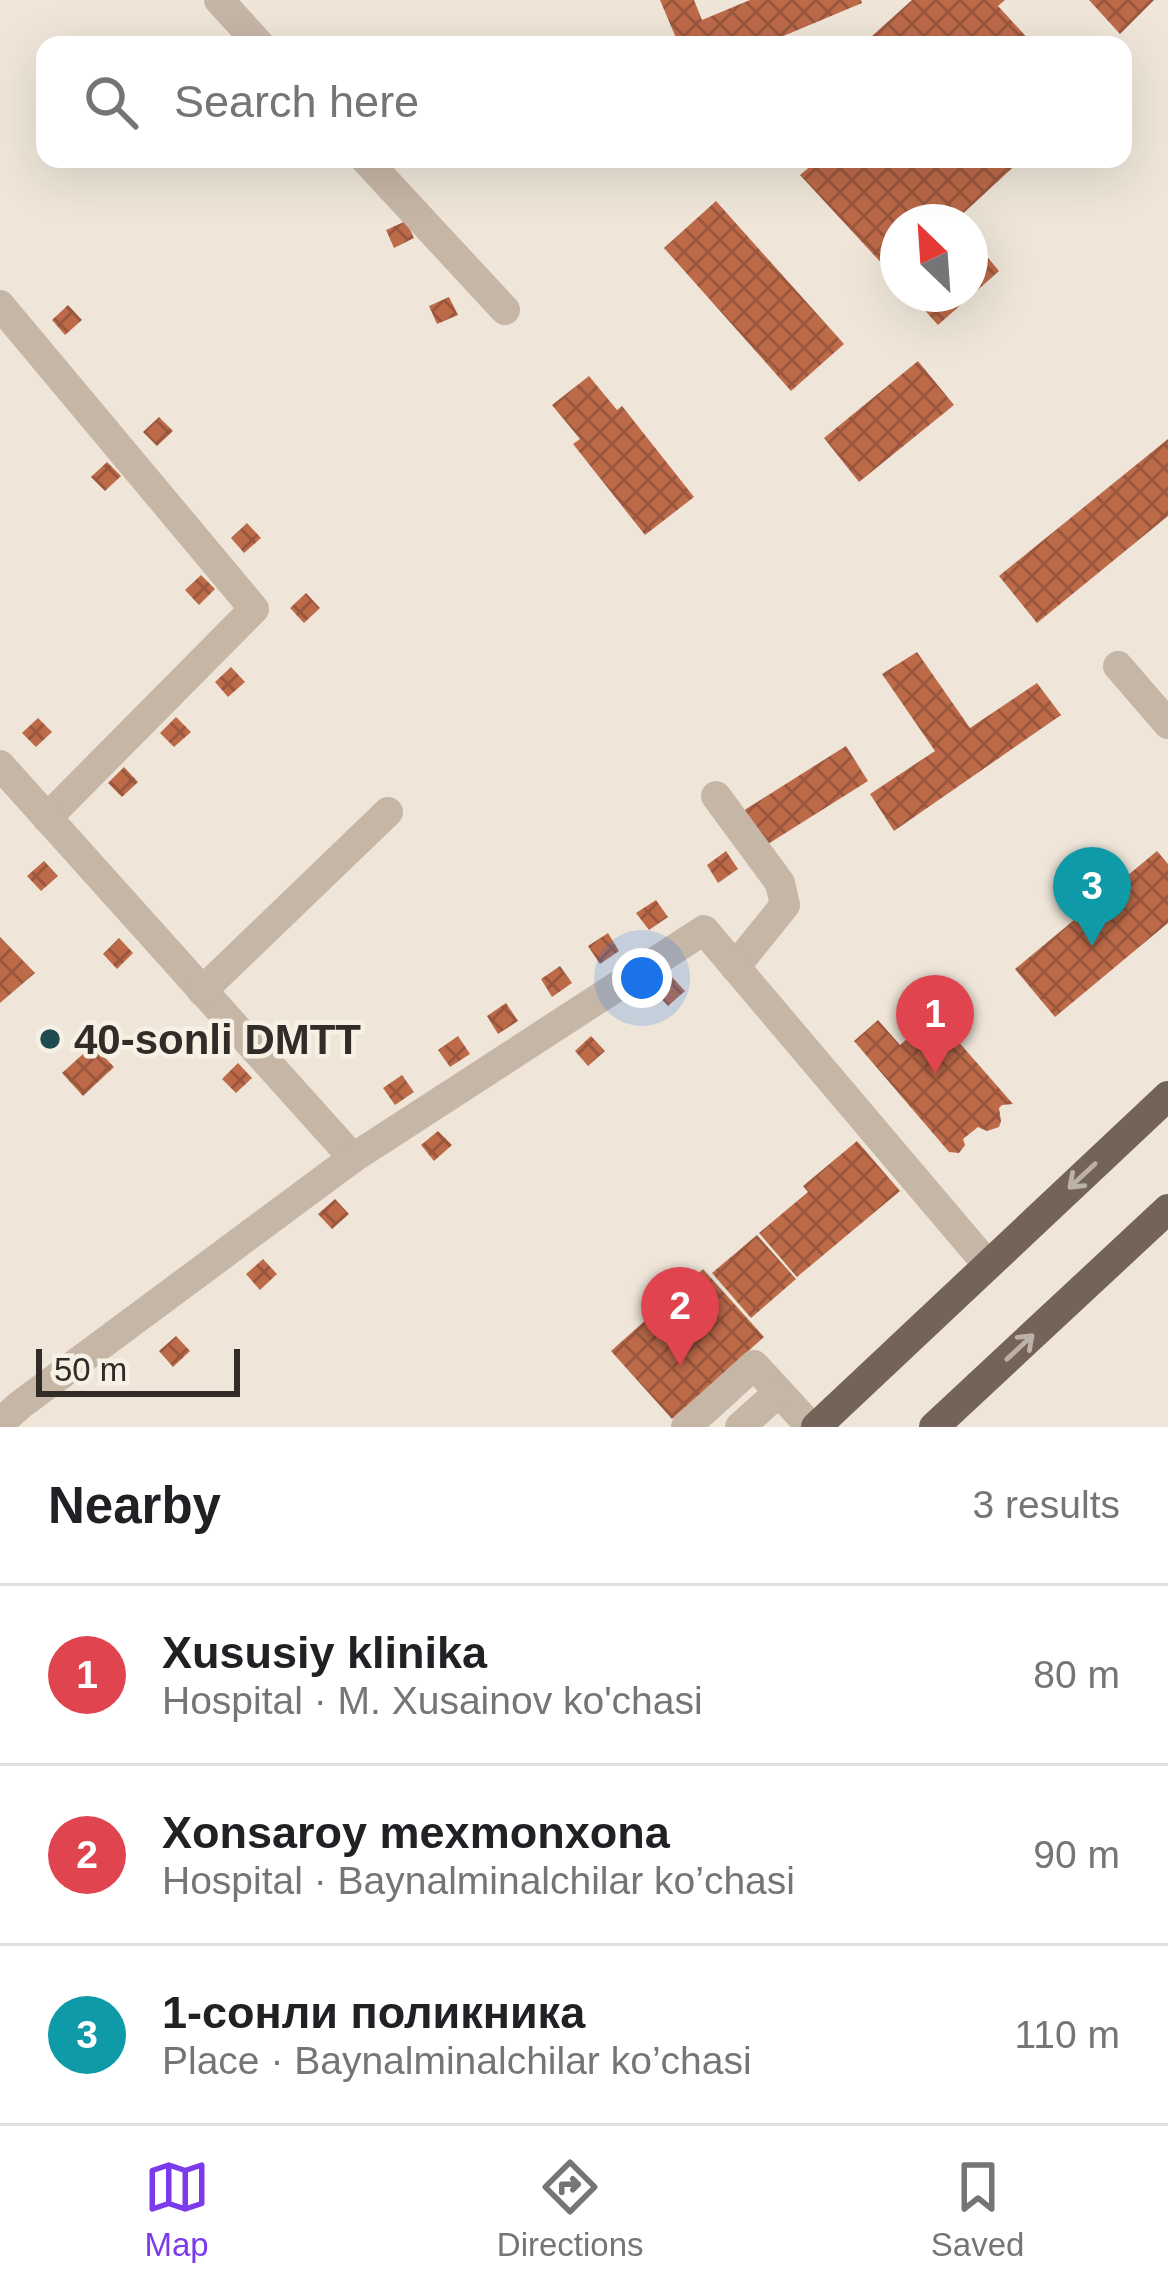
<!DOCTYPE html>
<meta charset="utf-8">
<style>
:root{--surface:#fff;--page:#f6f6f6;--text:#202124;--muted:#757577;--line:#e0e0e0;--accent:#7c3aed}
body{margin:0;font-family:Arial,sans-serif;background:var(--page);color:var(--text)}
.compass{position:absolute;left:880px;top:204px;width:108px;height:108px;border-radius:50%;background:var(--surface);box-shadow:0 12px 48px #0002;rotate:335deg}
.scale{position:absolute;left:36px;bottom:30px;width:204px;box-sizing:border-box;padding-left:12px;border:6px solid #332b27;border-top:0;font-size:33px;line-height:42px;white-space:nowrap;color:#332b27;-webkit-text-stroke:9px #f7f0e5;paint-order:stroke}
.you{position:absolute;left:642px;top:978px;width:42px;height:42px;margin:-30px;border:9px solid #fff;border-radius:50%;background:#1a73e8;box-shadow:0 0 0 18px #1a73e833}
.badge{display:grid;place-items:center;width:78px;height:78px;border-radius:50%;background:var(--accent);color:#fff;font-size:39px;font-weight:700}
.pin{position:absolute;translate:-50% -99px;filter:drop-shadow(0 3px 6px #0008)}
.pin::after{content:'';position:absolute;top:63px;width:42px;height:36px;background:inherit;clip-path:polygon(0 0,100% 0,50% 100%)}
.list{margin:0;padding:0;list-style:none}
h2{display:flex;justify-content:space-between;align-items:center;height:156px;margin:0;padding:0 48px;font-size:51px}
h2 small{font-size:39px;font-weight:400;color:var(--muted)}
.list li{display:grid;grid-template-columns:78px 1fr auto;gap:36px;align-items:center;box-sizing:border-box;height:180px;padding:0 48px;border-top:3px solid var(--line)}
.list b{display:block;font-size:45px;white-space:nowrap}
.list p{margin:0;font-size:39px;white-space:nowrap;color:var(--muted)}
.list em{font-size:39px;font-style:normal;color:var(--muted)}
.icon{flex:none;width:66px;height:66px;fill:none;stroke:currentColor;stroke-width:2;stroke-linecap:round;stroke-linejoin:round}
.map{position:relative;flex:none;width:1168px;height:1427px;overflow:hidden}
.search{position:absolute;background:var(--surface);box-shadow:0 12px 48px #0002;left:36px;right:36px;top:36px;height:132px;display:flex;align-items:center;gap:30px;box-sizing:border-box;padding:0 42px;border-radius:24px;color:var(--muted);font-size:45px}
.sheet{height:696px;background:var(--surface)}
nav{display:flex;justify-content:space-around;align-items:center;box-sizing:border-box;height:168px;border-top:3px solid var(--line);background:var(--surface);font-size:33px;color:var(--muted)}
nav a{display:grid;justify-items:center;gap:6px}
nav .on{color:var(--accent)}
.map>svg:first-child{display:block}
.building{fill:url(#building-cross-hatch)}
.lines{fill:none;stroke-linecap:round;stroke-linejoin:round}
.minor{stroke:#c6b6a6;stroke-width:30}
.major{stroke:#746359;stroke-width:30}
.oneway{stroke:#bcb1a6}
.poi-dot{fill:#1f4c51;stroke:#f7f0e5;stroke-width:4.5}
.labels{text-anchor:middle;stroke-width:9;stroke-linejoin:round;paint-order:stroke}
.poi-label{font-size:42px;font-weight:bold;fill:#332b27;stroke:#f7f0e5;text-anchor:start}
</style>
<div class="map">
<svg width="1168" height="1427" viewBox="0 0 1168 1427">
<defs>
<pattern id="building-cross-hatch" width="8" height="8" patternUnits="userSpaceOnUse" patternTransform="scale(3)"><rect width="8" height="8" fill="#bd6a49"/><path d="M0 0l8 8M0 8l8-8" fill="none" stroke="#9a573d"/></pattern>
</defs>
<rect width="100%" height="100%" fill="#efe6d9"/>
<g class="building">
<path d="M 660,0 L 694,0 L 702,20 L 750,0 L 861,0 L 862,3 L 762,45 L 679,45 Z"/>
<path d="M 912,0 L 1005,0 L 998,6 L 1034,45 L 862,45 Z"/>
<path d="M 1089,0 L 1154,0 L 1120,34 Z"/>
<path d="M 819,159 L 1022,159 L 956,220 L 958,222 L 898,222 L 898,281 L 800,175 Z"/>
<path d="M 716,201 L 844,344 L 791,391 L 664,248 Z"/>
<path d="M 406,221 L 414,238 L 394,248 L 386,230 Z"/>
<path d="M 970,236 L 999,271 L 938,325 L 910,294 L 970,294 Z"/>
<path d="M 449,297 L 458,315 L 437,324 L 429,306 Z"/>
<path d="M 68,305 L 82,320 L 65,335 L 52,320 Z"/>
<path d="M 918,361 L 954,405 L 859,482 L 824,438 Z"/>
<path d="M 589,376 L 617,410 L 622,406 L 694,497 L 645,535 L 573,444 L 580,439 L 552,405 Z"/>
<path d="M 159,417 L 173,431 L 157,446 L 143,432 Z"/>
<path d="M 1168,439 L 1168,516 L 1037,623 L 999,576 Z"/>
<path d="M 107,462 L 121,476 L 105,491 L 91,477 Z"/>
<path d="M 247,523 L 261,538 L 244,553 L 231,538 Z"/>
<path d="M 201,575 L 215,589 L 199,605 L 185,590 Z"/>
<path d="M 306,593 L 320,608 L 304,623 L 290,608 Z"/>
<path d="M 917,652 L 970,728 L 1037,683 L 1061,715 L 894,831 L 870,794 L 935,751 L 882,674 Z"/>
<path d="M 231,667 L 245,682 L 228,697 L 215,682 Z"/>
<path d="M 176,717 L 191,732 L 174,747 L 160,733 Z"/>
<path d="M 38,718 L 52,732 L 36,747 L 22,733 Z"/>
<path d="M 846,746 L 868,781 L 760,849 L 738,814 Z"/>
<path d="M 124,767 L 138,782 L 122,797 L 108,783 Z"/>
<path d="M 726,851 L 738,869 L 718,883 L 707,865 Z"/>
<path d="M 1157,851 L 1168,864 L 1168,923 L 1055,1017 L 1015,969 Z"/>
<path d="M 44,861 L 58,876 L 41,891 L 27,876 Z"/>
<path d="M 656,900 L 668,917 L 649,930 L 636,913 Z"/>
<path d="M 608,933 L 619,951 L 600,964 L 588,946 Z"/>
<path d="M 0,937 L 35,973 L 0,1003 Z"/>
<path d="M 119,938 L 133,953 L 117,969 L 103,954 Z"/>
<path d="M 560,966 L 572,983 L 552,997 L 541,979 Z"/>
<path d="M 671,976 L 685,991 L 668,1006 L 654,991 Z"/>
<path d="M 506,1003 L 518,1021 L 498,1034 L 487,1016 Z"/>
<path d="M 935,1015 L 1013,1104 L 1002,1105 L 999,1108 L 1001,1121 L 999,1127 L 987,1131 L 978,1127 L 963,1139 L 965,1145 L 959,1153 L 949,1152 L 854,1041 L 878,1020 L 900,1045 Z"/>
<path d="M 458,1036 L 470,1054 L 450,1067 L 438,1050 Z"/>
<path d="M 591,1036 L 605,1051 L 588,1066 L 575,1051 Z"/>
<path d="M 93,1045 L 114,1067 L 83,1096 L 62,1073 Z"/>
<path d="M 238,1063 L 252,1078 L 236,1093 L 222,1079 Z"/>
<path d="M 402,1075 L 414,1092 L 395,1105 L 383,1088 Z"/>
<path d="M 438,1131 L 452,1145 L 434,1161 L 421,1145 Z"/>
<path d="M 857,1141 L 900,1191 L 797,1277 L 759,1233 L 808,1192 L 803,1186 Z"/>
<path d="M 335,1199 L 349,1214 L 332,1229 L 318,1214 Z"/>
<path d="M 757,1235 L 796,1279 L 751,1318 L 712,1273 Z"/>
<path d="M 263,1259 L 277,1274 L 260,1290 L 246,1274 Z"/>
<path d="M 703,1269 L 764,1337 L 672,1419 L 611,1351 Z"/>
<path d="M 176,1336 L 190,1351 L 173,1367 L 159,1351 Z"/>
</g>
<g class="lines">
<g class="minor">
<path d="M 219,0 L 260,45"/>
<path d="M 365,159 L 505,310"/>
<path d="M 0,305 L 254,609 L 47,818"/>
<path d="M 1118,666 L 1168,724"/>
<path d="M 0,765 L 353,1158"/>
<path d="M 716,796 L 780,883 L 785,905 L 735,967"/>
<path d="M 202,991 L 388,812"/>
<path d="M 0,1423 L 20,1405 L 353,1158 L 704,930 L 987,1264"/>
<path d="M 686,1427 L 754,1365 L 811,1427"/>
<path d="M 740,1427 L 779,1392"/>
</g>
<g class="major">
<path d="M 816,1427 L 1168,1096"/>
<path d="M 934,1427 L 1168,1209"/>
</g>
</g>
<defs><path id="oneway-shaft" d="M-6 0H5M1.5-3L5.5 0L1.5 3" fill="none" stroke-width="1.6" stroke-linecap="round" stroke-linejoin="round" transform="scale(3)"/></defs>
<g class="oneway">
<use href="#oneway-shaft" transform="translate(1082 1176) rotate(137)"/>
<use href="#oneway-shaft" transform="translate(1020 1347) rotate(-43)"/>
</g>
<circle class="poi-dot" cx="50" cy="1039" r="12"/>
<g class="labels">
<g class="poi-label">
<text x="74" y="1054">40-sonli DMTT</text>
</g>
</g>
</svg>
<svg class="compass" viewBox="-18 -18 36 36"><path d="M0-13l5 13h-10z" fill="#e53935"/><path d="M0 13l5-13h-10z" fill="#757577"/></svg>
<div class="scale">50 m</div>
<div class="you"></div>
<div class="pin badge" style="left:935px;top:1074px;background:#e0444e">1</div>
<div class="pin badge" style="left:680px;top:1366px;background:#e0444e">2</div>
<div class="pin badge" style="left:1092px;top:946px;background:#0f9aa8">3</div>
<div class="search"><svg class="icon" aria-label="search" viewBox="0 0 24 24"><circle cx="10" cy="10" r="6"/><path d="M15 15l6 6"/></svg>Search here</div>
</div>
<section class="sheet">
<h2>Nearby<small>3 results</small></h2>
<ul class="list">
<li><span class="badge" style="background:#e0444e">1</span><div><b>Xususiy klinika</b><p>Hospital · M. Xusainov ko'chasi</p></div><em>80 m</em></li>
<li><span class="badge" style="background:#e0444e">2</span><div><b>Xonsaroy mexmonxona</b><p>Hospital · Baynalminalchilar ko’chasi</p></div><em>90 m</em></li>
<li><span class="badge" style="background:#0f9aa8">3</span><div><b>1-сонли поликника</b><p>Place · Baynalminalchilar ko’chasi</p></div><em>110 m</em></li>
</ul>
</section>
<nav>
<a class="on"><svg class="icon" aria-label="map" viewBox="0 0 24 24"><path d="M3 6l6-2 6 2 6-2v14l-6 2-6-2-6 2zM9 4v14M15 6v14"/></svg>Map</a>
<a><svg class="icon" aria-label="directions" viewBox="0 0 24 24"><path d="M12 3l9 9-9 9-9-9zM9 14v-3h6M13 9l2 2-2 2"/></svg>Directions</a>
<a><svg class="icon" aria-label="saved" viewBox="0 0 24 24"><path d="M7 4h10v16l-5-4-5 4z"/></svg>Saved</a>
</nav>
